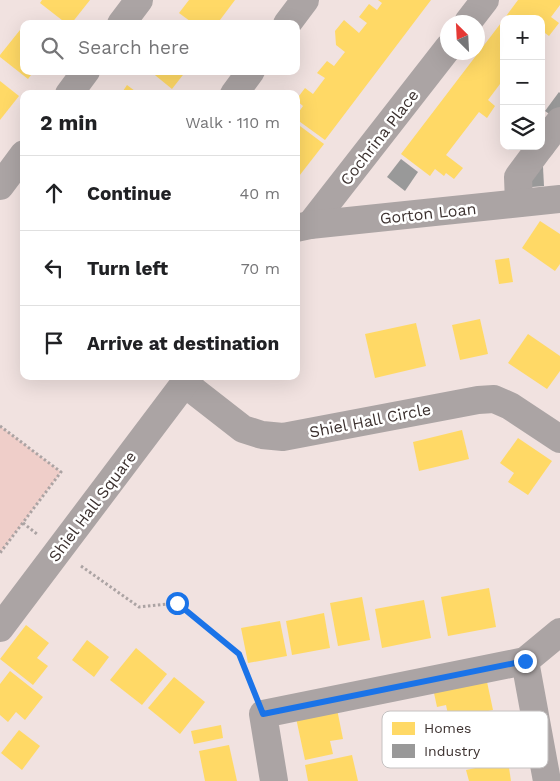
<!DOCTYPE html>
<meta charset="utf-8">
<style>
:root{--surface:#fff;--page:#f6f6f6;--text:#202124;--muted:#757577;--line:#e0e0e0}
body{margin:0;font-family:"Work Sans",sans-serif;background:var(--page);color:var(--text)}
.controls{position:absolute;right:15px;top:15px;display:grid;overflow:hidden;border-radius:10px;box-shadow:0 5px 20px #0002}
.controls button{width:45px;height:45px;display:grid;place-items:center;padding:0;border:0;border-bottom:1px solid var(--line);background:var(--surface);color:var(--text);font:25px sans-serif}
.compass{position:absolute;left:440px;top:15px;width:45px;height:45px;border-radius:50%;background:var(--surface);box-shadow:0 5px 20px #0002;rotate:336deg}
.stop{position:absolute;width:15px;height:15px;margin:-11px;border:4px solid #1a73e8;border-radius:50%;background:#fff}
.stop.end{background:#1a73e8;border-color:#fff;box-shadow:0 1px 5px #0008}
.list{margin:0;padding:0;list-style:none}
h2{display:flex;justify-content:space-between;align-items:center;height:65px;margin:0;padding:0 20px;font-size:21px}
h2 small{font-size:16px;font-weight:400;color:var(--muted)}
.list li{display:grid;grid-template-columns:32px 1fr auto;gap:15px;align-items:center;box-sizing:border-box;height:75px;padding:0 20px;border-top:1px solid var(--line)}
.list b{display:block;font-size:19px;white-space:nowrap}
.list em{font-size:16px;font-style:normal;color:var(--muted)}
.icon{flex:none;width:28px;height:28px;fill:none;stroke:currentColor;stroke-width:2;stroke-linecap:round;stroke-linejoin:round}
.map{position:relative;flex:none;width:560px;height:781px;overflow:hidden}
.search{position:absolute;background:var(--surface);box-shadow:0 5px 20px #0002;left:20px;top:20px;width:280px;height:55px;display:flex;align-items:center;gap:12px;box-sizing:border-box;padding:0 18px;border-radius:10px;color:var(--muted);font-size:19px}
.panel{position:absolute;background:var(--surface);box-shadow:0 5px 20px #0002;left:20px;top:90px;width:280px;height:290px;border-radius:10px}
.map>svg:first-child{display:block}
.green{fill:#efcec9}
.homes{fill:#ffd966}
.industry{fill:#999}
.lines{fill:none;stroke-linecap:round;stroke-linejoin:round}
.path{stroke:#aba3a3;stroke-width:3;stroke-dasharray:2.5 2.5;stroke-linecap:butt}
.minor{stroke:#aba4a4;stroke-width:28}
.route{stroke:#1a73e8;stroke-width:6}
.labels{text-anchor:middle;stroke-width:5;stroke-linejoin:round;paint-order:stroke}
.street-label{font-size:16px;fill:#3c312f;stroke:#fff}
.key{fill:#fff;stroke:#c4c1c1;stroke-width:1}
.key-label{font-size:14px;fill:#3c312f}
</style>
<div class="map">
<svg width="560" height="781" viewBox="0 0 560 781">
<rect width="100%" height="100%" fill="#f1e2e0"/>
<path class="green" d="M 0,426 L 61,472 L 0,553 Z"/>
<g class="homes">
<path d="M 42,0 L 90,0 L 71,24 L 67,24 L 40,3 Z"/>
<path d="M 189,0 L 235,0 L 217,24 L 194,24 L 179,13 Z"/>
<path d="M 378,0 L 431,0 L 325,140 L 296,119 L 296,116 L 303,106 L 296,100 L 305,88 L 313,94 L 325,78 L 317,73 L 327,61 L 334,66 L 345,52 L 336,45 L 335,31 L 344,20 L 359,33 L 367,23 L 359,17 L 369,4 L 377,10 L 382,3 Z"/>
<path d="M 518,0 L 560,0 L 560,5 L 551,17 L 559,23 L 549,36 L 541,30 L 541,19 L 504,19 Z"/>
<path d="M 504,19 L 504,87 L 500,84 L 488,100 L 495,106 L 487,118 L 479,112 L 446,155 L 463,168 L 454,179 L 446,173 L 444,176 L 435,169 L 430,176 L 401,154 Z"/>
<path d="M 24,25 L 24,71 L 34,71 L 28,79 L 0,57 L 0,55 Z"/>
<path d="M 150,71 L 186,71 L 172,89 Z"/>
<path d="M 0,81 L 19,96 L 0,120 Z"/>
<path d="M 127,85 L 139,94 L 121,94 Z"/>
<path d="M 296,123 L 324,144 L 296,180 Z"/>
<path d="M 540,221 L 560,234 L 560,264 L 555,271 L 522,248 Z"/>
<path d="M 509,258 L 513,282 L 499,284 L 495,260 Z"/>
<path d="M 480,319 L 488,354 L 460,360 L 452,325 Z"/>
<path d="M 416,323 L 426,366 L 375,378 L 365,334 Z"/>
<path d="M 528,334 L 560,356 L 560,371 L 547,389 L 508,363 Z"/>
<path d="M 462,430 L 469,459 L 419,471 L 413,442 Z"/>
<path d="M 518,438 L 552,461 L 528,495 L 508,482 L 514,473 L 500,463 Z"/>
<path d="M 489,588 L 496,627 L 448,636 L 441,597 Z"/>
<path d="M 362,597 L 370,640 L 338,646 L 330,603 Z"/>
<path d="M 424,600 L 431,638 L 382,648 L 375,609 Z"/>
<path d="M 324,613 L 330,648 L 292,655 L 286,621 Z"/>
<path d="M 280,621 L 287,656 L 248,663 L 241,628 Z"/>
<path d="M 26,625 L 49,643 L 37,658 L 48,666 L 33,685 L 0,659 Z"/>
<path d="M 87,640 L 109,657 L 94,677 L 72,660 Z"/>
<path d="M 136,648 L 167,674 L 142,705 L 110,680 Z"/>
<path d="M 10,671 L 43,697 L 25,720 L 16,712 L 8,722 L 0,715 L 0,684 Z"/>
<path d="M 174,677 L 205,702 L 180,734 L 148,708 Z"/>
<path d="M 486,677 L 493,710 L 449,719 L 446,705 L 437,707 L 434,693 Z"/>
<path d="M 337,709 L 343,739 L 330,741 L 333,754 L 305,760 L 296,718 Z"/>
<path d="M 221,725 L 223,738 L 194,744 L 191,731 Z"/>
<path d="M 19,730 L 40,746 L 22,770 L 1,753 Z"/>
<path d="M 229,745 L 237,781 L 205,781 L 199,751 Z"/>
<path d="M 352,755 L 358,781 L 308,781 L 305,765 Z"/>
<path d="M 508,761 L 511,781 L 469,781 L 466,770 Z"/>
</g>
<g class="industry">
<path d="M 559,92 L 560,93 L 560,111 L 555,118 L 545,111 Z"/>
<path d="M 401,159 L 418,172 L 405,191 L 387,177 Z"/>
<path d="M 531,167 L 543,167 L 544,186 L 532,187 Z"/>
</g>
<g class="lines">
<g class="path">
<path d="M 0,426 L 61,472 L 0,553"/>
<path d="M 23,523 L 37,534"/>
<path d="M 81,566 L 139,607 L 177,603 L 239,654 L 253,690"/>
</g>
<g class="minor">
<path d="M 468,22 L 485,0"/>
<path d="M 121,24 L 139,0"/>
<path d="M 287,24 L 305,0"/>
<path d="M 69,94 L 86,71"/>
<path d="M 234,94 L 251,71"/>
<path d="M 541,146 L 560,121"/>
<path d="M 0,186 L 24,154"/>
<path d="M 519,203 L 518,177 L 541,146"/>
<path d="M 310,225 L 448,48"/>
<path d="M 296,228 L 310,225 L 560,199"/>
<path d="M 184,383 L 243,429 L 262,435 L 283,437 L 478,400 L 494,399 L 510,406 L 560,439"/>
<path d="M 0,628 L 190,376"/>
<path d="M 525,661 L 547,781"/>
<path d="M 274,781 L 263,714 L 525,661 L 560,632"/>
</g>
</g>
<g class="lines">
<path class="route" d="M 177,603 L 239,654 L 263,714 L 525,661"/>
</g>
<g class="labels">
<g class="street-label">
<text transform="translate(379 137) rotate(-52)" y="6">Cochrina Place</text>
<text transform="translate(428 213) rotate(-6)" y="6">Gorton Loan</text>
<text transform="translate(370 420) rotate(-11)" y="6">Shiel Hall Circle</text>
<text transform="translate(92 506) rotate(-53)" y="6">Shiel Hall Square</text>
</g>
</g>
<rect x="382" y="711" width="166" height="57" rx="8" class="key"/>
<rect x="392" y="722" width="23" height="13" fill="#ffd966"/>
<rect x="392" y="744" width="23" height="14" fill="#999"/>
<g class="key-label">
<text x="424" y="733">Homes</text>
<text x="424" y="756">Industry</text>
</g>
</svg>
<div class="controls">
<button>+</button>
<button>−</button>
<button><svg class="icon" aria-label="layers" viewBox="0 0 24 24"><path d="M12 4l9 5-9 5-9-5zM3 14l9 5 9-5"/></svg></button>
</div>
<svg class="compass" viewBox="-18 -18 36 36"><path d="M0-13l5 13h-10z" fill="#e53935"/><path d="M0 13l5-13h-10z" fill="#757577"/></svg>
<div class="stop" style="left:177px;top:603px"></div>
<div class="stop end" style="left:525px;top:661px"></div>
<div class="search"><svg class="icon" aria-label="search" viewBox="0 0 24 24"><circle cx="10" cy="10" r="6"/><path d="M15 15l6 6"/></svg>Search here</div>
<section class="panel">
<h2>2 min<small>Walk · 110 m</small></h2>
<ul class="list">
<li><svg class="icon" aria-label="ahead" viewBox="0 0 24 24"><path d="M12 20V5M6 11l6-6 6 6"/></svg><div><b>Continue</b></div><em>40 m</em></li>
<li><svg class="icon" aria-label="left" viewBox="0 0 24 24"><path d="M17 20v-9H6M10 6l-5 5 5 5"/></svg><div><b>Turn left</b></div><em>70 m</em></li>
<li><svg class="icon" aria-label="arrive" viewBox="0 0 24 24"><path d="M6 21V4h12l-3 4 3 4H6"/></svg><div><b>Arrive at destination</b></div></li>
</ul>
</section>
</div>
